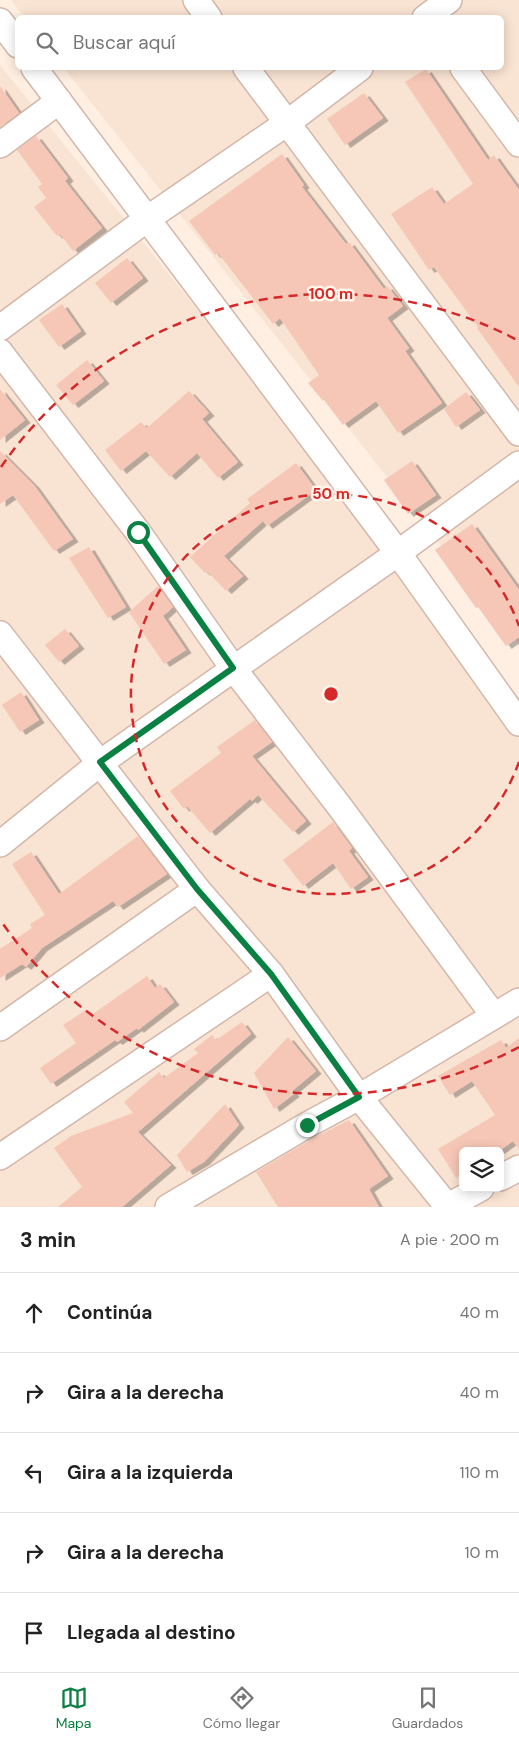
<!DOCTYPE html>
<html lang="es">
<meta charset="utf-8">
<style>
:root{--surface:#fff;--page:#f2f2f2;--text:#222;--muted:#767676;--line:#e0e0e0;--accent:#0b8043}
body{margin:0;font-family:"DM Sans",sans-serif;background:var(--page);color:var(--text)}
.controls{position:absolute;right:15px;bottom:15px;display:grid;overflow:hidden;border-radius:8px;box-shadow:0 2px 12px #0003}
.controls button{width:45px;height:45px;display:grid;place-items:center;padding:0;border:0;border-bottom:1px solid var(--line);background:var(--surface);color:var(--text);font:25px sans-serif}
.stop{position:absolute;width:15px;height:15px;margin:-11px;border:4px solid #0b8043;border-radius:50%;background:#fff}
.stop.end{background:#0b8043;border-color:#fff;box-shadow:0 1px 5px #0008}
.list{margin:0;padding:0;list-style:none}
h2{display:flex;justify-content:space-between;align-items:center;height:65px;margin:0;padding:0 20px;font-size:21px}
h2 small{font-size:16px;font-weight:400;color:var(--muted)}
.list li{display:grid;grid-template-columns:32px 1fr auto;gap:15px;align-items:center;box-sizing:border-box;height:80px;padding:0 20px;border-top:1px solid var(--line)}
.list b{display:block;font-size:19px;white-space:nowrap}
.list em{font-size:16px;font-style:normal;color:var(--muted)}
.icon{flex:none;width:28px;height:28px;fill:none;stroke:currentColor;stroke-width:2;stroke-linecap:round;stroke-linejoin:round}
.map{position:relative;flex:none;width:519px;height:1207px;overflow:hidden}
.search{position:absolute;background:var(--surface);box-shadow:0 2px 12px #0003;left:15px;right:15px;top:15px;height:55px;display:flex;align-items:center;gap:12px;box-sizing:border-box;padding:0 18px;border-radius:8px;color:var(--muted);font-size:19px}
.sheet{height:465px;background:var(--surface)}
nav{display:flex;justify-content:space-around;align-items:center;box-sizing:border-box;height:70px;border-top:1px solid var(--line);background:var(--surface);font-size:14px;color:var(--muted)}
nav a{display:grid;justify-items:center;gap:2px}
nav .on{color:var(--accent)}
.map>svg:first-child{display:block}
.residential{fill:#f9e3d2;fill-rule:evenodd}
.building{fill:#f6c7b7;filter:url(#shadow)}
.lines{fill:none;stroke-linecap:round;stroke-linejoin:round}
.street-casing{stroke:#d3b7aa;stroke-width:28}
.street{stroke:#fff;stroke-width:25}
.route{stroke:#0b8043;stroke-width:6}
.ring{fill:none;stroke:#d62828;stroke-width:2.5;stroke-dasharray:9 6}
.centre{fill:#d62828;stroke:#fff4ea;stroke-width:2.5}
.ring-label{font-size:15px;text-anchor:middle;font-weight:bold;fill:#d62828;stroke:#fff4ea;stroke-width:5;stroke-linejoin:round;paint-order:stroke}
</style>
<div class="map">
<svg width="519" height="1207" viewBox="0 0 519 1207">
<defs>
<filter id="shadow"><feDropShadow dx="5.5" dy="3" stdDeviation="0" flood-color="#0004"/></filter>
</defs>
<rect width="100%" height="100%" fill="#feefe2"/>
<g class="residential">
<path d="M 11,0 L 519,0 L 519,644 L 64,68 L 502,68 L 502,18 L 25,18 Z"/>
<path d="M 0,65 L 519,708 L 519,1207 L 0,1207 ZM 463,1151 L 500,1151 L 500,1188 L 463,1188 Z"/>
</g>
<g class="building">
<path d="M 426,69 L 488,160 L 494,155 L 519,190 L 519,387 L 477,328 L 478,327 L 434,267 L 429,270 L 391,214 L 432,187 L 444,204 L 473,184 L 405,82 Z"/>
<path d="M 0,86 L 19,113 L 0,127 Z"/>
<path d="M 364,93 L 383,118 L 345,145 L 327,119 Z"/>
<path d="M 36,136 L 68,178 L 65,181 L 102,228 L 73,251 L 60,234 L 57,236 L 34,207 L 46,198 L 38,187 L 42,184 L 17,150 Z"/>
<path d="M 282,154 L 304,185 L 302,187 L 346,244 L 349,242 L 384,289 L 387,286 L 403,306 L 387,318 L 409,348 L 405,351 L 442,403 L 398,433 L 376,401 L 343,425 L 324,400 L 323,401 L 308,383 L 319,375 L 280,318 L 273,324 L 218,253 L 215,255 L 189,221 Z"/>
<path d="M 127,258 L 143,278 L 111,303 L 95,283 Z"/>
<path d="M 62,304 L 81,331 L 59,347 L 39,320 Z"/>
<path d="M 87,360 L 104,381 L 73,405 L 56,385 Z"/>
<path d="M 0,389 L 25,420 L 0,440 Z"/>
<path d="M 189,391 L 209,413 L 202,419 L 238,462 L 218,478 L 197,453 L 170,477 L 146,451 L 121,471 L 105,450 L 141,422 L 147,428 Z"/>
<path d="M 466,392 L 480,410 L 456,427 L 444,409 Z"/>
<path d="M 0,451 L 34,485 L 73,539 L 54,551 L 13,495 L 0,504 Z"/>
<path d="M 412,461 L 436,495 L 408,514 L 384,480 Z"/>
<path d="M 296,463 L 316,490 L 267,526 L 263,521 L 224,556 L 243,576 L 226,591 L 207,571 L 205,573 L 190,557 L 250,503 L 247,499 Z"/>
<path d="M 472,524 L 519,590 L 519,637 L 506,646 L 478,607 L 476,608 L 435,550 Z"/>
<path d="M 89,547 L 126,607 L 108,618 L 69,558 Z"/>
<path d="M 158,586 L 173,607 L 163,616 L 186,650 L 164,664 L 129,612 Z"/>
<path d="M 65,629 L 79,646 L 59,662 L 45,645 Z"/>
<path d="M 21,692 L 39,720 L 20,732 L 2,705 Z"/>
<path d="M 255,720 L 272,742 L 252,756 L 306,821 L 293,832 L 258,795 L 252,801 L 250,799 L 210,833 L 187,806 L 184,809 L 170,791 L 221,753 L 217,747 Z"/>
<path d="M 333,822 L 352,848 L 349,851 L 368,877 L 351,889 L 333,863 L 303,886 L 283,860 Z"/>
<path d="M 138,836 L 167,874 L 118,907 L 113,901 L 42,948 L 26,967 L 22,964 L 0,978 L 0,949 L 32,928 L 30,924 L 45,915 L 12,864 L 31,852 L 59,894 Z"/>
<path d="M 147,976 L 155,988 L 160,984 L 174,1002 L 138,1030 L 137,1028 L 117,1042 L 115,1040 L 51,1084 L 40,1068 L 76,1043 L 63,1025 L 86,1010 L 90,1016 Z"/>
<path d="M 242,1022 L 251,1034 L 138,1132 L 171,1165 L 122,1207 L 58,1207 L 82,1187 L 54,1148 L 71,1136 L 133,1113 L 124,1102 L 159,1072 L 164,1078 L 198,1053 L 194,1049 L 212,1035 L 216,1040 Z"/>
<path d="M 288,1037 L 316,1071 L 292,1091 L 294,1094 L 274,1109 L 254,1073 Z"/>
<path d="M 519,1038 L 519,1149 L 513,1141 L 499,1151 L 463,1151 L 463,1173 L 456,1178 L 438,1149 L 495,1115 L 472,1081 L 450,1095 L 438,1076 L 501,1040 L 506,1048 Z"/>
<path d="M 225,1104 L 239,1125 L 204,1162 L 187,1172 L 177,1155 Z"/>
<path d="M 349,1120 L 388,1176 L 369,1189 L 379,1207 L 278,1207 L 256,1172 L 312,1139 Z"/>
</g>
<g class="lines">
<g class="street-casing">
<g id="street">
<path d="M 196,0 L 209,18"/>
<path d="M 425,18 L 449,0"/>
<path d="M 0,21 L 18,45"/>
<path d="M 34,68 L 398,553 L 519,723"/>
<path d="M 246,68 L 519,433"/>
<path d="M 463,68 L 519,144"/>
<path d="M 0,145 L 59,101"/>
<path d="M 0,328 L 147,219 L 287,123 L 360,68"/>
<path d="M 0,352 L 138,532 L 233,668 L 340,807 L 494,1016"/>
<path d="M 0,634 L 197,889 L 271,974 L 359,1097 L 448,1207"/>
<path d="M 0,844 L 100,763 L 398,553 L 519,464"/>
<path d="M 0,1028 L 197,889"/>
<path d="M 0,1157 L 271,974"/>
<path d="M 500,1178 L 519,1168"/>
<path d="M 168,1207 L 307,1125 L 359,1097 L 519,1001"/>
<path d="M 447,1207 L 481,1188"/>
</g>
</g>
<use href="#street" class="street"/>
</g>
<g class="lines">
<path class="route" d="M 138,532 L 233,668 L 100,762 L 197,889 L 271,974 L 359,1097 L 307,1125"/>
</g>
<g class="ring">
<path d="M519 762A200 200 0 1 1 519 626"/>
<path d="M519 1047A400 400 0 0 1 1 921M1 467A400 400 0 0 1 519 341"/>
</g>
<circle cx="331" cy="694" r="8" class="centre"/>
<g class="ring-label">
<text x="331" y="299">100 m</text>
<text x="331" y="499">50 m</text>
</g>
</svg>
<div class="controls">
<button><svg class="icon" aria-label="layers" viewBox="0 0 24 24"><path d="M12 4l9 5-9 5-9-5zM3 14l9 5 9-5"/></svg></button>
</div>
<div class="stop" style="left:138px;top:532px"></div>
<div class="stop end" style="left:307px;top:1125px"></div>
<div class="search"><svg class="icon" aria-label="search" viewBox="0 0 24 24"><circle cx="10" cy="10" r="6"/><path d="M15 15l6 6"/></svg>Buscar aquí</div>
</div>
<section class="sheet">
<h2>3 min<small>A pie · 200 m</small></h2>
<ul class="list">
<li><svg class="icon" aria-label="ahead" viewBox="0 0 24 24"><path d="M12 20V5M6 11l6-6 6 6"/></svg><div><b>Continúa</b></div><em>40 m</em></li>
<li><svg class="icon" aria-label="right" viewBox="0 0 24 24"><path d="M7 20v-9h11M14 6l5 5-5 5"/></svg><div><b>Gira a la derecha</b></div><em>40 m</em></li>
<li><svg class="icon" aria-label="left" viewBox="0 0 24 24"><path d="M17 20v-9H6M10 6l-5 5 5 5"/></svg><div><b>Gira a la izquierda</b></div><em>110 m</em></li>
<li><svg class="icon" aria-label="right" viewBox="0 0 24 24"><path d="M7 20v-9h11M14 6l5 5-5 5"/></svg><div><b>Gira a la derecha</b></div><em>10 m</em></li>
<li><svg class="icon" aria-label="arrive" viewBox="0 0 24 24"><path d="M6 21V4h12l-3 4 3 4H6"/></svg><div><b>Llegada al destino</b></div></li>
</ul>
</section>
<nav>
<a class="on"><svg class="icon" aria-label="map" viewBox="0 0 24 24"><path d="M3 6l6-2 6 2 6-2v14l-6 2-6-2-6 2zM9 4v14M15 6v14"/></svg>Mapa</a>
<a><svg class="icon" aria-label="directions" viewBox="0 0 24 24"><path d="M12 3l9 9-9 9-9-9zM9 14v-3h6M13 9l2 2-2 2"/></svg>Cómo llegar</a>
<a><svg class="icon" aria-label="saved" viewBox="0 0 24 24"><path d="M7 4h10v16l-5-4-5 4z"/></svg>Guardados</a>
</nav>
